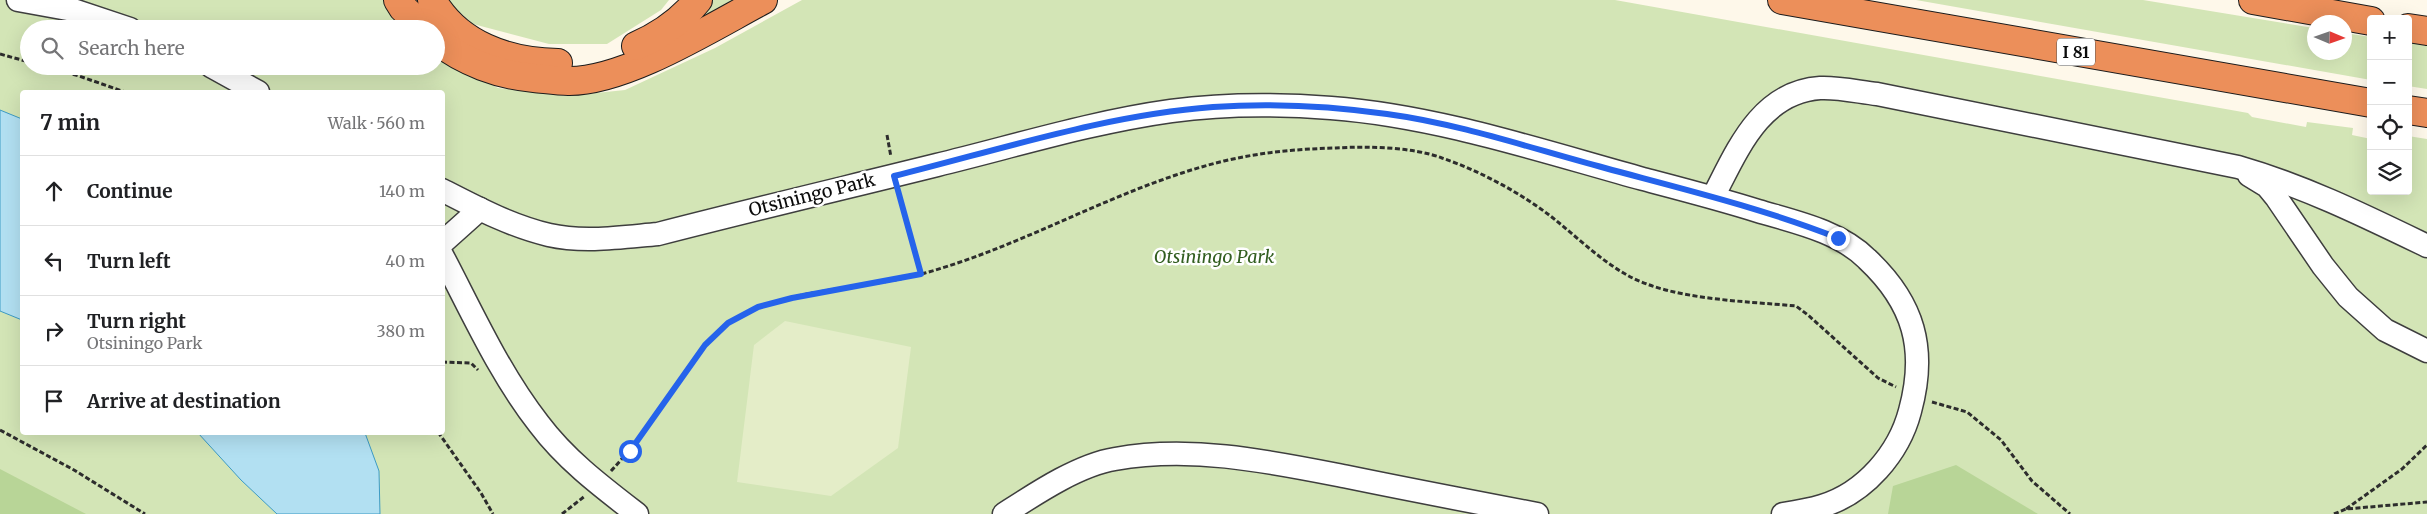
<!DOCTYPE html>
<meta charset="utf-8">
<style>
:root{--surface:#fff;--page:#f2f2f2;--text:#202124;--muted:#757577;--line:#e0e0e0}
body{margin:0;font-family:Merriweather,serif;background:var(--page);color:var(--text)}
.controls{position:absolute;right:15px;top:15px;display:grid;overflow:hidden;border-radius:5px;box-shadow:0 5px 20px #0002}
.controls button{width:45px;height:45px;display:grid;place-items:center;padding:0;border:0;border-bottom:1px solid var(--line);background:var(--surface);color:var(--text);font:25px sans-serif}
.compass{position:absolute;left:2307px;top:15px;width:45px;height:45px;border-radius:50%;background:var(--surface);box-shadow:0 5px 20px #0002;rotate:92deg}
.stop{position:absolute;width:15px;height:15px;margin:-11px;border:4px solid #2563eb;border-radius:50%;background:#fff}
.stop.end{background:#2563eb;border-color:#fff;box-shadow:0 1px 5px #0008}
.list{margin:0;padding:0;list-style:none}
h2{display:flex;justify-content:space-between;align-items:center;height:65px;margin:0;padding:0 20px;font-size:21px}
h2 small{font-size:16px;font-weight:400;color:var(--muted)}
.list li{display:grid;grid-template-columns:32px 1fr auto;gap:15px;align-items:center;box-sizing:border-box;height:70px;padding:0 20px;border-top:1px solid var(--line)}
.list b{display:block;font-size:19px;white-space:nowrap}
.list p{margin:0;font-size:16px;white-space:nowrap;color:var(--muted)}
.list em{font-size:16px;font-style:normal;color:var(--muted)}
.icon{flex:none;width:28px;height:28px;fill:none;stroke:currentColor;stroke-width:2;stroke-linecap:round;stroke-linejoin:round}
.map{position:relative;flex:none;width:2427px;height:514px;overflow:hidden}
.search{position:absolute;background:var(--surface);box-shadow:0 5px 20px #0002;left:20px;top:20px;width:425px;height:55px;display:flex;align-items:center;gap:12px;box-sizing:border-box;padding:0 18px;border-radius:28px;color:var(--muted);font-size:19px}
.panel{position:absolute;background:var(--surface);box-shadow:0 5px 20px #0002;left:20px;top:90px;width:425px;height:345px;border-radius:5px}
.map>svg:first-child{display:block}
.green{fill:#d3e5b6;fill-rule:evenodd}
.forest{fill:#b8d597}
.pitch{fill:#e4edc8}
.water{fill:#b2e0f2;stroke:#3d9bc4}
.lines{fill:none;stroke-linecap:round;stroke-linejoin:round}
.minor-casing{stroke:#3e3e3e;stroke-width:25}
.highway-casing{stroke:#1c1c1c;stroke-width:30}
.path{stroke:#2d2d2d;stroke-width:3;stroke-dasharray:5 2.5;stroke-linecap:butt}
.minor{stroke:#fff;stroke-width:22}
.highway{stroke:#ec8f5a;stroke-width:28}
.route{stroke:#2563eb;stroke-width:6}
.labels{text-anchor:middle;stroke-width:5;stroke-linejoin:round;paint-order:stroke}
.shield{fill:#fff;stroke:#545454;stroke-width:1}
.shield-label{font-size:16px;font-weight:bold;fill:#0b0b0b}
.street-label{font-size:18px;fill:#0b0b0b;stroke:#fff}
.park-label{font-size:18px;font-style:italic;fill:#325e20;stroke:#fff}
</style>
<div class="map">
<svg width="2427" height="514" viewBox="0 0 2427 514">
<rect width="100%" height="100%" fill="#fef8ea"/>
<g class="green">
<path d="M 0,0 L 390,0 L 415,29 L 29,29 L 29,66 L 436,66 L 436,54 L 442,60 L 498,88 L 567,96 L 625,90 L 715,48 L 802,0 L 1615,0 L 2248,113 L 2252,117 L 2306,127 L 2307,122 L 2353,128 L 2352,135 L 2371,139 L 2371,191 L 2408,191 L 2408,136 L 2427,139 L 2427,514 L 0,514 ZM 22,92 L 442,92 L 442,432 L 22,432 Z"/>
<path d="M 446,0 L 669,0 L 661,10 L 607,44 L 549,44 L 473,24 Z"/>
<path d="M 710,0 L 736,0 L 695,21 Z"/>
<path d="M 1916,0 L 2143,0 L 2314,28 L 2314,52 L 2344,52 L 2345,33 L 2371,37 L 2371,80 Z"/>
<path d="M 2408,43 L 2427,45 L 2427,89 L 2408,86 Z"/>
</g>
<g class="forest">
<path d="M 1956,465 L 2038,514 L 1888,514 L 1893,486 Z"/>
<path d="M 0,469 L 86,514 L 0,514 Z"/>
</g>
<path class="pitch" d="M 785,321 L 911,347 L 898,448 L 831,496 L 737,482 L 754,345 Z"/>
<g class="water">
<path d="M 0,110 L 22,119 L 22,320 L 0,311 Z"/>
<path d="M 198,433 L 365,433 L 379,471 L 380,514 L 277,514 L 241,480 Z"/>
</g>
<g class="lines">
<g class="minor-casing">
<g id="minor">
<path d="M 18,0 L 73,10 L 130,29"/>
<path d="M 211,66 L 258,92"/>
<path d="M 2249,175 L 2267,186 L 2276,197 L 2323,266 L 2348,297 L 2385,330 L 2427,351"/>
<path d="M 442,190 C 477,208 511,226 549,235 C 584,243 623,237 658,234 C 751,210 844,188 937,165 C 1015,146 1092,122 1171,111 C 1223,104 1279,104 1331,108 C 1437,116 1541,151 1643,179 C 1681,189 1720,199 1758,211 C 1795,222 1839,231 1867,259 C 1914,303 1927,349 1910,411 C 1899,453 1865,493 1822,506 C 1809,510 1796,512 1783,514"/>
<path d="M 1713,197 C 1737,151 1760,92 1820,88 C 1838,87 1859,92 1877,94 L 2238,167 C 2304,186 2365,216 2427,246"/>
<path d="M 442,243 L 480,209"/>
<path d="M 442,255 C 472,312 499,373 539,424 C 566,460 602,487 637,514"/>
<path d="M 1004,514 C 1035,494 1078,465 1115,459 C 1193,445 1271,462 1348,477 C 1411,490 1474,502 1537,514"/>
</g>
</g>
<g class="highway-casing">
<g id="highway">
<path d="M 398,0 L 403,8 L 425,29"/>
<path d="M 432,0 C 458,45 507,62 558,63"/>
<path d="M 1782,0 L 2371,103"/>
<path d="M 2253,0 L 2371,21"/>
<path d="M 2408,28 L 2427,31"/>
<path d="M 436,40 C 464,62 499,75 534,78 C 545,79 557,81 568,81 C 625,82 712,27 763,0"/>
<path d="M 636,46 C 659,36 682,20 698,0"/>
<path d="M 2408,110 L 2427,113"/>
</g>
</g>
<g class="path">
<path d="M 0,54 L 29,62"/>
<path d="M 44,66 L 79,76 L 125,92"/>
<path d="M 887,135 L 891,157"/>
<path d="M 899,193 L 921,274"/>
<path d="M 442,362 L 471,363 L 478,370"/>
<path d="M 1932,402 L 1967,412 L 2001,440 L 2032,481 L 2070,514"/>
<path d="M 0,430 L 74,470 L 145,514"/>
<path d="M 438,432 L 481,493 L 493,514"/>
<path d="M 611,471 C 637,443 657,412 679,381 C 694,359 709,335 732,321 C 790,286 861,291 925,273 C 1027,245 1120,186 1224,161 C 1262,152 1298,149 1336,148 C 1367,146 1413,147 1442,158 C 1480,171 1521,193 1553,218 C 1577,237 1600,260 1627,275 C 1671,300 1745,301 1796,306 L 1808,315 L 1878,378 L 1896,387"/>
<path d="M 2346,509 L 2402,469 L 2427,445"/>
<path d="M 562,514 L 585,496"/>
<path d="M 2334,514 L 2346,509 L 2427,502"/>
</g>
<use href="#minor" class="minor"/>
<use href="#highway" class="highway"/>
</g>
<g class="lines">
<path class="route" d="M 630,451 L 705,345 L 728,323 L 758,307 L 792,298 L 921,274 L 894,176 C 999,150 1105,115 1213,107 C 1271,103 1330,106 1387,114 C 1461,124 1533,149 1605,168 C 1683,189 1762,208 1838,238"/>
</g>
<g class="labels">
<rect class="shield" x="2057" y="38.5" width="38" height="27" rx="4"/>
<g class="shield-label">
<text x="2076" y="58">I 81</text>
</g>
<g class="street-label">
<text transform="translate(812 195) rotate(-14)" y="6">Otsiningo Park</text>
</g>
<g class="park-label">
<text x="1214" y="263">Otsiningo Park</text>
</g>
</g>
</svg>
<div class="controls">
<button>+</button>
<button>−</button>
<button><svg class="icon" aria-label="locate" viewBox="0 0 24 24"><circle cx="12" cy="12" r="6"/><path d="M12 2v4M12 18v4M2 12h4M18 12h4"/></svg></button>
<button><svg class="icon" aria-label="layers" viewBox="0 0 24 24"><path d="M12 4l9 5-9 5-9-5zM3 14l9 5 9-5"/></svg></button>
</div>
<svg class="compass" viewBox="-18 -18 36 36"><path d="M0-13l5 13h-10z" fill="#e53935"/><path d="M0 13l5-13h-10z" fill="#757577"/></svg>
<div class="stop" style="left:630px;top:451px"></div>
<div class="stop end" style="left:1838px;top:238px"></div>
<div class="search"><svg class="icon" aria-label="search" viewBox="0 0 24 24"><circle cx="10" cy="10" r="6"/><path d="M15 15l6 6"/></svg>Search here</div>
<section class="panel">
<h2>7 min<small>Walk · 560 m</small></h2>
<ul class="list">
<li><svg class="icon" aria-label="ahead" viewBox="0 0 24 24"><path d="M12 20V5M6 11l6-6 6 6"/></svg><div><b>Continue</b></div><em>140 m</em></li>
<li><svg class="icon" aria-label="left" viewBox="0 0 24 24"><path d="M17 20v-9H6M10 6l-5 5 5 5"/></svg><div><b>Turn left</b></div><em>40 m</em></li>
<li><svg class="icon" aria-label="right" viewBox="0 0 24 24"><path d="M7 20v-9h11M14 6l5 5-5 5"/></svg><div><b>Turn right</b><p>Otsiningo Park</p></div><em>380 m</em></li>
<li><svg class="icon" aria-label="arrive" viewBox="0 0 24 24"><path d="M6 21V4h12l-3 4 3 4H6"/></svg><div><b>Arrive at destination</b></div></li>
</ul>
</section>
</div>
